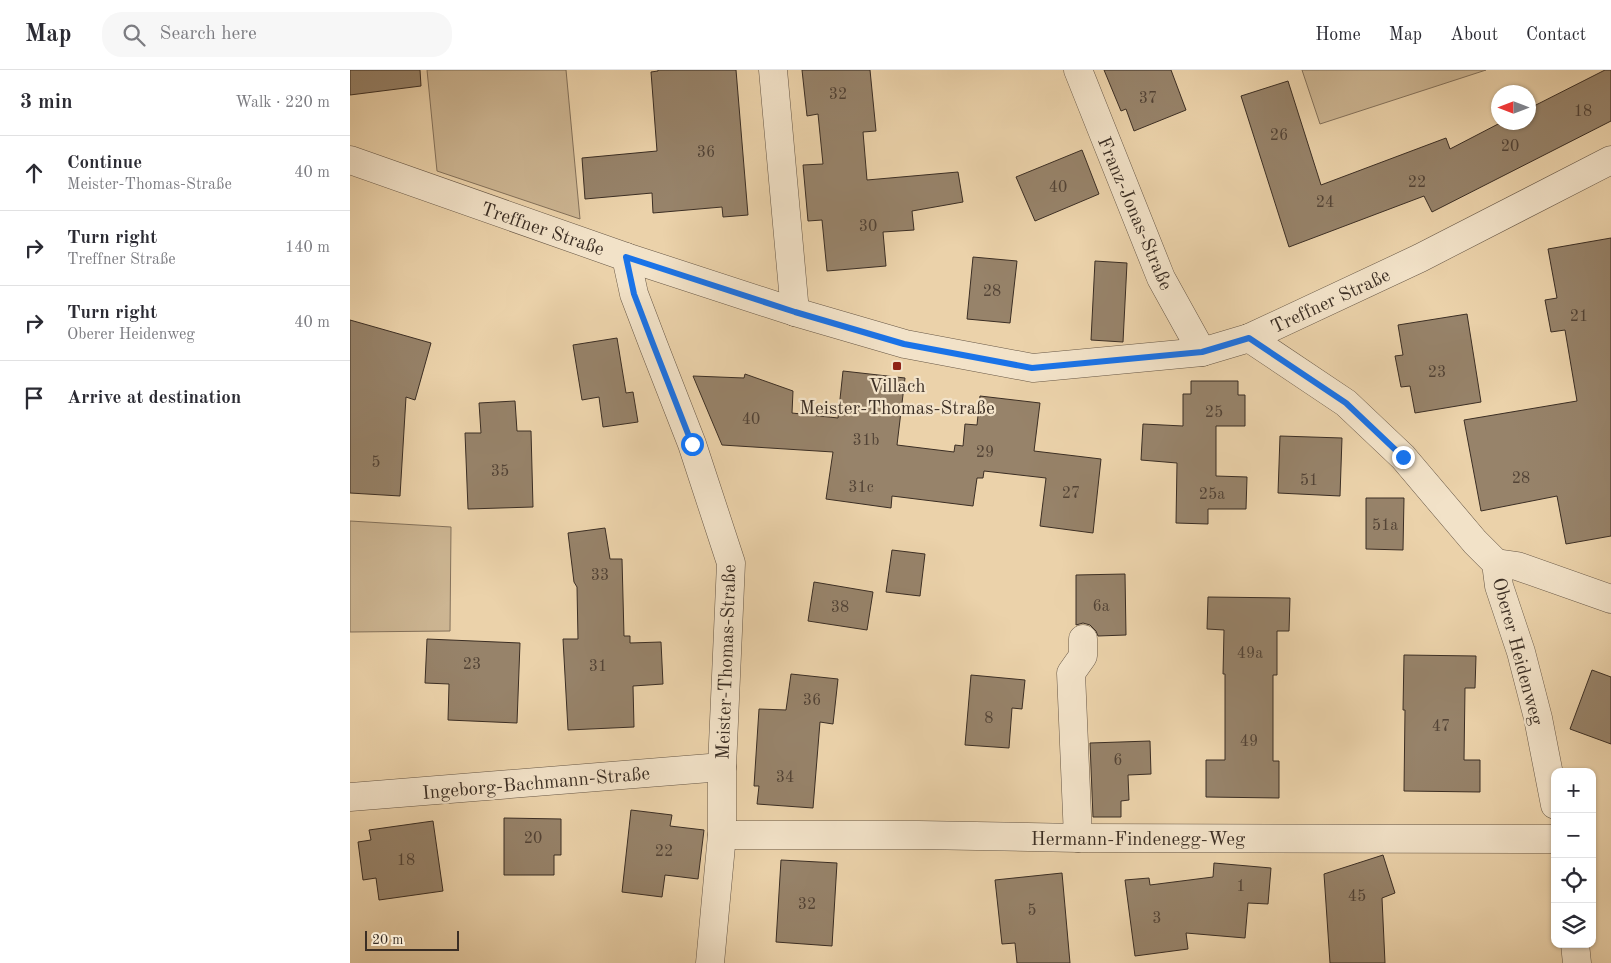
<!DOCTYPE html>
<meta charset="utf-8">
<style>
:root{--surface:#fff;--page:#f7f7f7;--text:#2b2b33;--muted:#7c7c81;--line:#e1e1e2}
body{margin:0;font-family:"Old Standard TT",serif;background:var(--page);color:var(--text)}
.controls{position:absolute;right:15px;bottom:15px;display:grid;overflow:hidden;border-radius:10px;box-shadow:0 1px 4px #0004}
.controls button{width:45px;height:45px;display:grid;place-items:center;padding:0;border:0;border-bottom:1px solid var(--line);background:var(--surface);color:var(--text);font:25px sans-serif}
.compass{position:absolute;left:1141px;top:15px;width:45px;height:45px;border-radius:50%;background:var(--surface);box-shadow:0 1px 4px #0004;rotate:270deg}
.scale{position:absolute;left:15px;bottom:12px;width:94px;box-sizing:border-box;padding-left:5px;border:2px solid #3b2e24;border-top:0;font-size:14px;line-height:18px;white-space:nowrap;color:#3b2e24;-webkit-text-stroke:4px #f2e2c8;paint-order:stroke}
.stop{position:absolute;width:15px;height:15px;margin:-11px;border:4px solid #1a73e8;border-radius:50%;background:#fff}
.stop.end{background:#1a73e8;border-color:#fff;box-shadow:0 1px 5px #0008}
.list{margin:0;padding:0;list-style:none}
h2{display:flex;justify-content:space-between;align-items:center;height:65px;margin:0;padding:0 20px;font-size:21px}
h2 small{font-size:16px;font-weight:400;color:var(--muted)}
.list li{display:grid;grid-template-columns:32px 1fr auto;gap:15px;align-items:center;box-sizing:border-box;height:75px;padding:0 20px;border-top:1px solid var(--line)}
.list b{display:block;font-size:19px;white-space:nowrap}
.list p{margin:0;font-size:16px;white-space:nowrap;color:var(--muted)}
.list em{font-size:16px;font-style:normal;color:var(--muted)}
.icon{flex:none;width:28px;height:28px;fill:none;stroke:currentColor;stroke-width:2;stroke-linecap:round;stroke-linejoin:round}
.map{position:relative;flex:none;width:1261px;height:893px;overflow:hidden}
header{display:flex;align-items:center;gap:30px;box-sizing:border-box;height:70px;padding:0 25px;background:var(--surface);border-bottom:1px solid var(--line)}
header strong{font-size:24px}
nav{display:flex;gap:28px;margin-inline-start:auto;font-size:18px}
.search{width:350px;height:45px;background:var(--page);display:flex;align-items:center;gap:12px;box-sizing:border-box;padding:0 18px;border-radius:20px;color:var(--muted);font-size:19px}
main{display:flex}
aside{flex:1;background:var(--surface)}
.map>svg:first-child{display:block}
.green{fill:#cdb693;stroke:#84725c}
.building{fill:#97836a;stroke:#3b2e24}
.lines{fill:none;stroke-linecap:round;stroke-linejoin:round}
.minor-casing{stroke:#675746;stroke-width:29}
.minor{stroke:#f2e2c8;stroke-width:28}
.route{stroke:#1a73e8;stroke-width:6}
.poi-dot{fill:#8f2418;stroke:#f2e2c8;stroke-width:2}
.labels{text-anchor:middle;stroke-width:4.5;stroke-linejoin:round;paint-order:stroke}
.number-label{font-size:16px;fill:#524336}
.street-label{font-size:19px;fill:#3b2e24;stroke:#f2e2c8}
.poi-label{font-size:19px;fill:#3b2e24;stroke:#f2e2c8}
</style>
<header>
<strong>Map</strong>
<div class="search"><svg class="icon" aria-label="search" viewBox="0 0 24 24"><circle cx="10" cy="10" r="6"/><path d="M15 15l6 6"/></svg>Search here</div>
<nav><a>Home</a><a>Map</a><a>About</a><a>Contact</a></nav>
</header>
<main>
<aside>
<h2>3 min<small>Walk · 220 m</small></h2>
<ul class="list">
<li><svg class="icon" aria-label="ahead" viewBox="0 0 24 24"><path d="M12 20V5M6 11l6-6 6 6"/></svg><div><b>Continue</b><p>Meister-Thomas-Straße</p></div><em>40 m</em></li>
<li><svg class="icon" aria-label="right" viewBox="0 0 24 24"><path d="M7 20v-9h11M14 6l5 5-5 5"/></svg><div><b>Turn right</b><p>Treffner Straße</p></div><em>140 m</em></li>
<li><svg class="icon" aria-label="right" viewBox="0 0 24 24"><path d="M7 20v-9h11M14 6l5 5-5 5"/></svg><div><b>Turn right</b><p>Oberer Heidenweg</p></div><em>40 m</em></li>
<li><svg class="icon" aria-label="arrive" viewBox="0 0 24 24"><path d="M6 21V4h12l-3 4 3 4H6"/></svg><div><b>Arrive at destination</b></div></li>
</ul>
</aside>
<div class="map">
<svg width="1261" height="893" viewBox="0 0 1261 893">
<rect width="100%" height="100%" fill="#ebd2aa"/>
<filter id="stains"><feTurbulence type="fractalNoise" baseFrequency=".004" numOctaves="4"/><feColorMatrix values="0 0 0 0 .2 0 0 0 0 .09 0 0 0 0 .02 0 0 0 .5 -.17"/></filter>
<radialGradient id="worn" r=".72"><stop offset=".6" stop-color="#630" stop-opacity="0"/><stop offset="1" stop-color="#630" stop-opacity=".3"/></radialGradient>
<g class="green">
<path d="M 77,0 L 216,0 L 230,149 L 87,101 Z"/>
<path d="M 952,0 L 1136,0 L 970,54 Z"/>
<path d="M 0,451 L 101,457 L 100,561 L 0,562 Z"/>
</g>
<g class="building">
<path d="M 0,0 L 70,0 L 71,16 L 0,25 Z"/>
<path d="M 308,0 L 386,0 L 398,145 L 373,147 L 372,137 L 303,143 L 302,123 L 235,129 L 232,88 L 307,81 L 301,2 L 308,1 Z"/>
<path d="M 452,0 L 520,0 L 526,61 L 513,62 L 517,110 L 608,102 L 613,132 L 562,141 L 564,160 L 533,162 L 536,196 L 477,201 L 472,150 L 458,151 L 453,95 L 473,94 L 468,44 L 457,46 Z"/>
<path d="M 754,0 L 821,0 L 836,40 L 784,61 L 776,39 L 771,41 Z"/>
<path d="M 1255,0 L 1261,0 L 1261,51 L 1082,142 L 1074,126 L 939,177 L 891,26 L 938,11 L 971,115 L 1096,68 L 1100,79 L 1152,52 L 1178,52 L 1178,39 Z"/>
<path d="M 732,80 L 749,124 L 685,151 L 666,107 Z"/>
<path d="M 1261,168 L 1261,466 L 1216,474 L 1207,426 L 1131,441 L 1114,350 L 1227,331 L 1215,260 L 1201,262 L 1195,230 L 1207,228 L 1198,179 Z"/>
<path d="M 623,187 L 667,191 L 660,253 L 617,249 Z"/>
<path d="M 745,191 L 777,193 L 773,272 L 741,270 Z"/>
<path d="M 1117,244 L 1131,332 L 1065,343 L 1060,316 L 1051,317 L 1045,286 L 1053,285 L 1048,255 Z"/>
<path d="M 0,250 L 81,273 L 65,330 L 56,327 L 50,426 L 0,423 Z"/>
<path d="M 267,268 L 276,323 L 283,322 L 288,352 L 253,357 L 249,327 L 232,330 L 223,275 Z"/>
<path d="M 493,301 L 555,308 L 547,375 L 604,382 L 605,375 L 613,376 L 615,354 L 627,355 L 630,326 L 690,333 L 684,381 L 751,389 L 743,463 L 690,456 L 696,408 L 634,401 L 633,408 L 627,408 L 623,436 L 542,426 L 541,438 L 476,429 L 483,382 L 372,375 L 343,306 L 394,308 L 395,304 L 443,321 L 442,343 L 488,348 Z"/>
<path d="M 841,311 L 888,311 L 888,325 L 895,325 L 895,356 L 866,356 L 866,406 L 897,407 L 896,439 L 858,439 L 858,454 L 826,453 L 827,393 L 791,390 L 793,354 L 833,356 L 833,324 L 841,324 Z"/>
<path d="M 165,331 L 167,361 L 181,361 L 183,437 L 118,439 L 115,363 L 131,363 L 129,333 Z"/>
<path d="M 930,366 L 992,368 L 990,426 L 928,423 Z"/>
<path d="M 1016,428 L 1054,428 L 1053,480 L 1016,479 Z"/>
<path d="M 255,458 L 260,489 L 272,489 L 274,566 L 280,566 L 280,573 L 311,572 L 313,614 L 283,616 L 284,657 L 218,660 L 213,569 L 228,569 L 227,517 L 224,512 L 218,463 Z"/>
<path d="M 542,480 L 575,484 L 570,526 L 536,522 Z"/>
<path d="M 775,504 L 776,565 L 748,566 L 746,561 L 740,555 L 733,553 L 726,555 L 726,505 Z"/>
<path d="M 464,512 L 523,522 L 517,560 L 458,551 Z"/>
<path d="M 858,527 L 940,528 L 939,561 L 927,561 L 927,605 L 923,605 L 923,691 L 929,691 L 929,728 L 856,727 L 856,690 L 875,690 L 875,604 L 873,604 L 874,560 L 857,559 Z"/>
<path d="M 77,569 L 170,573 L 167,653 L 98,650 L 99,614 L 75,613 Z"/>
<path d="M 1054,585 L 1126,586 L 1125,618 L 1115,618 L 1114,690 L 1130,690 L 1130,722 L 1054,721 L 1055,640 L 1053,640 Z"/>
<path d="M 1242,600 L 1261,607 L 1261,674 L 1220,659 Z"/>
<path d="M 441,604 L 488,609 L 483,654 L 470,652 L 463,738 L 407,734 L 409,716 L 404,716 L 409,639 L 436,640 Z"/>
<path d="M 621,605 L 675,610 L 672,639 L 662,638 L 659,678 L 615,675 Z"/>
<path d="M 800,671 L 801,704 L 778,705 L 779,730 L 771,731 L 771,747 L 743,747 L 740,673 Z"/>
<path d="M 281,740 L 322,745 L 320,756 L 354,760 L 348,809 L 315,805 L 312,827 L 272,822 Z"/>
<path d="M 154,748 L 211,749 L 211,785 L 204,785 L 204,805 L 154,805 Z"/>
<path d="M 83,751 L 93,821 L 29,830 L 26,808 L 13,810 L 8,772 L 21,770 L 19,760 Z"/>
<path d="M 1033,785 L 1045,823 L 1032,828 L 1035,893 L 980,893 L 974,804 Z"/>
<path d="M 431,790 L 487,793 L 482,876 L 426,872 Z"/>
<path d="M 864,793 L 921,798 L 918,834 L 898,833 L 895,868 L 836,863 L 838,879 L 785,886 L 775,810 L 799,808 L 800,815 L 863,807 Z"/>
<path d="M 712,803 L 720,893 L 667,893 L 665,873 L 652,874 L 645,810 Z"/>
</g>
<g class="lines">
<g class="minor-casing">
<g id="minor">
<path d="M 423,0 L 445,242"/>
<path d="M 728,0 L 811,208 L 852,282"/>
<path d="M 0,90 L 276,187 L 445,242 L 555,274 L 683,298 L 852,282 L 899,268 L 1070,188 L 1261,90"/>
<path d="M 276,187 L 284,224 L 303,274 L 342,374 L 381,493 L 372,697 L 372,765 L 360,893"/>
<path d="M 899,268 L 996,333 L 1053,387 L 1125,472 L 1146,493 L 1149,516 L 1171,582 L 1188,648 L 1205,735"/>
<path d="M 1146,493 L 1167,496 L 1261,529"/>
<path d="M 0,727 L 372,697"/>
<path d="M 372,765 L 569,765 L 728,768 L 1205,769"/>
<path d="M 728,768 L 721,603 L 733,586 L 733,569"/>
<path d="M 1225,874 L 1227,893"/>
</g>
</g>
<use href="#minor" class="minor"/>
</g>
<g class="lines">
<path class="route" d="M 342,374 L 303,274 L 284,224 L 276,187 L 445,242 L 554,274 L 682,298 L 852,282 L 899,268 L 996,333 L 1053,387"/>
</g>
<rect class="poi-dot" x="542" y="291" width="10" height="10" rx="2.5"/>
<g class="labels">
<g class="number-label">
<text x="488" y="29">32</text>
<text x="798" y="33">37</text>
<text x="1233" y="46">18</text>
<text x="929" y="70">26</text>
<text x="1160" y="81">20</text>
<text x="356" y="87">36</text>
<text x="1067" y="117">22</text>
<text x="708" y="122">40</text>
<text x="975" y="137">24</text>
<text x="518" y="161">30</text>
<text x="642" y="226">28</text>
<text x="1229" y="251">21</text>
<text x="1087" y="307">23</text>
<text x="864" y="347">25</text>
<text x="401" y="354">40</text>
<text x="516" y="375">31b</text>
<text x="635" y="387">29</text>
<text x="26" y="397">5</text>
<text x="150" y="406">35</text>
<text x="1171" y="413">28</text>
<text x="959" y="415">51</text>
<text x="511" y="422">31c</text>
<text x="721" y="428">27</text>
<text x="862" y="429">25a</text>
<text x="1035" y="460">51a</text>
<text x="250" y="510">33</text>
<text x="751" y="541">6a</text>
<text x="490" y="542">38</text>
<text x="900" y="588">49a</text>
<text x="122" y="599">23</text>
<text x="248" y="601">31</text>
<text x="462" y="635">36</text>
<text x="639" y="653">8</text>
<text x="1091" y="661">47</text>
<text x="899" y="676">49</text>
<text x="768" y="695">6</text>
<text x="435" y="712">34</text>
<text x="183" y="773">20</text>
<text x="314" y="786">22</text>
<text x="56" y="795">18</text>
<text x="891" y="821">1</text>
<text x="1007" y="831">45</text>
<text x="457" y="839">32</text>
<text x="682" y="845">5</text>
<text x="807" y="853">3</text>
</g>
<g class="street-label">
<text transform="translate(786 143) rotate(67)" y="7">Franz-Jonas-Straße</text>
<text transform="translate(193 158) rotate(19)" y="7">Treffner Straße</text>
<text transform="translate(980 230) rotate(-25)" y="7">Treffner Straße</text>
<text transform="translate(1169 581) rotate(75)" y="7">Oberer Heidenweg</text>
<text transform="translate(375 592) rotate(-88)" y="7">Meister-Thomas-Straße</text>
<text transform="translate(186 712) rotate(-5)" y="7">Ingeborg-Bachmann-Straße</text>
<text x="788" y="775">Hermann-Findenegg-Weg</text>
</g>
<g class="poi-label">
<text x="547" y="322">Villach<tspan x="547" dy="22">Meister-Thomas-Straße</tspan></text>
</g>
</g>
<rect width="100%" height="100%" filter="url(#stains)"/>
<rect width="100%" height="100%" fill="url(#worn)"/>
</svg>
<div class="controls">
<button>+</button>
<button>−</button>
<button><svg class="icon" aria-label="locate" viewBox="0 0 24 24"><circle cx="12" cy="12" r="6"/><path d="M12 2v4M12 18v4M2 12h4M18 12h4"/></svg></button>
<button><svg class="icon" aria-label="layers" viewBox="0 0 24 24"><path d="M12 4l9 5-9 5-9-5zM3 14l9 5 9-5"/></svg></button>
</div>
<svg class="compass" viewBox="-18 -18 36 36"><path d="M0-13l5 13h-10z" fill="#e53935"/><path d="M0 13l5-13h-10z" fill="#7c7c81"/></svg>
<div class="scale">20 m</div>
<div class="stop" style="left:342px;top:374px"></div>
<div class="stop end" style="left:1053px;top:387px"></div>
</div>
</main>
